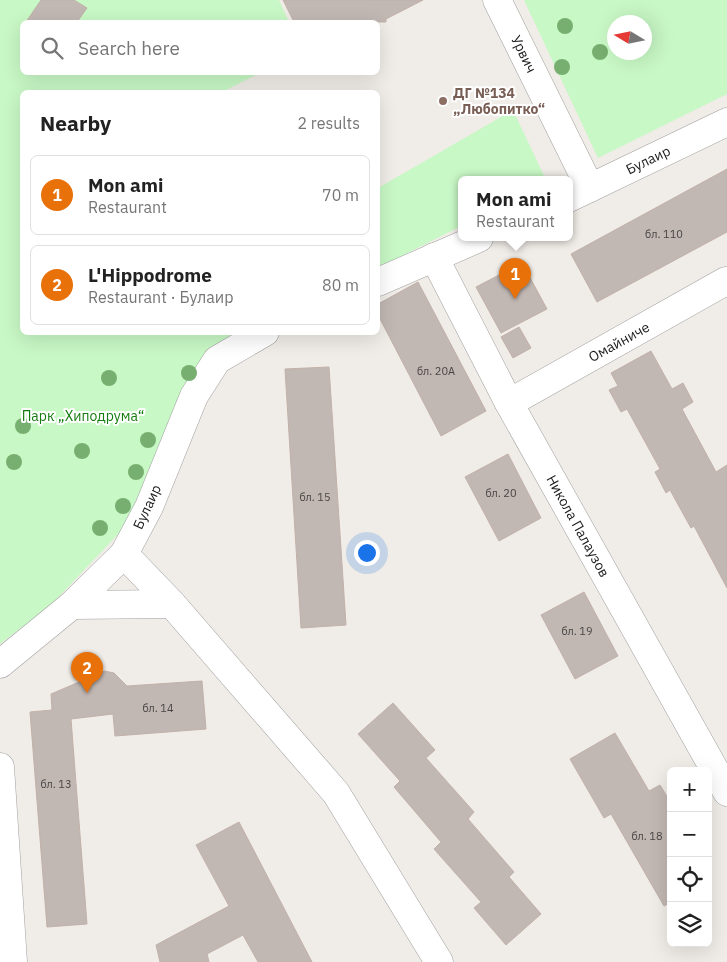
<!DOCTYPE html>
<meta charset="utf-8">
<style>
:root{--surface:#fff;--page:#f6f6f6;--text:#222;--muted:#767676;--line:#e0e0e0;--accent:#ca0620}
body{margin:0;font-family:"IBM Plex Sans",sans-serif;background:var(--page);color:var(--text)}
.controls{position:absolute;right:15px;bottom:15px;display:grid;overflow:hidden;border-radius:8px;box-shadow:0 5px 20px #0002}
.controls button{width:45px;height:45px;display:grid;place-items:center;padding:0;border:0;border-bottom:1px solid var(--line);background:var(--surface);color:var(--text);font:25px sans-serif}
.compass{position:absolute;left:607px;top:15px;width:45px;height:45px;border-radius:50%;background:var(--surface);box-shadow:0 5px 20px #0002;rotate:280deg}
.you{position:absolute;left:366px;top:552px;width:18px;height:18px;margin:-12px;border:4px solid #fff;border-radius:50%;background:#1a73e8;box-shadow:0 0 0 8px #1a73e833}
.badge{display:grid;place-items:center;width:32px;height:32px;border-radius:50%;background:var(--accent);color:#fff;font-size:16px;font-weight:700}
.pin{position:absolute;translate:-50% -41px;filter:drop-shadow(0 1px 2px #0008)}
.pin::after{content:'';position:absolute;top:26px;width:18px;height:15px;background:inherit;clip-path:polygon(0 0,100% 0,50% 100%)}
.popup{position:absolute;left:458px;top:176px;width:115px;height:65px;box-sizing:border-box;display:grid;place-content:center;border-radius:8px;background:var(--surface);filter:drop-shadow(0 1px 4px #0005);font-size:16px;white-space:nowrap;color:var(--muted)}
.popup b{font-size:19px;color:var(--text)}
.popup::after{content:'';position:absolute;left:50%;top:100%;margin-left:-10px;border:10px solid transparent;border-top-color:var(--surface)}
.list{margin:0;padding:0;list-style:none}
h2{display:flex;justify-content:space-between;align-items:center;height:65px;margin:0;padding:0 20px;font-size:21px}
h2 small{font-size:16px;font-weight:400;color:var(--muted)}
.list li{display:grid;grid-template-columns:32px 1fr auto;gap:15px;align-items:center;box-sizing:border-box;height:80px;margin:0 10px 10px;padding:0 10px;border:1px solid var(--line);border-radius:8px}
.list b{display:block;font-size:19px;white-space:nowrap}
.list p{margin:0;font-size:16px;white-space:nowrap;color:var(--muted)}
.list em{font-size:16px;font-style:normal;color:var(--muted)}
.icon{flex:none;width:28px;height:28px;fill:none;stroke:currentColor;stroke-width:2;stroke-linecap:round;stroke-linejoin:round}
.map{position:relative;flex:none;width:727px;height:962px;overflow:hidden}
.search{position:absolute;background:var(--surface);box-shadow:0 5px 20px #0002;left:20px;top:20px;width:360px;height:55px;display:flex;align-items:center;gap:12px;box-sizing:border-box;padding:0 18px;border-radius:8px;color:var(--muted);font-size:19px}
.panel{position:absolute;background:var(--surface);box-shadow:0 5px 20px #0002;left:20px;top:90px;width:360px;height:245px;border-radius:8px}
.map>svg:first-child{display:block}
.park{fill:#c8f8c5;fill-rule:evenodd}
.building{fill:#c1b7b3;stroke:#c2b1a9}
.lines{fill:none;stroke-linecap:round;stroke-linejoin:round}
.minor-casing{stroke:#a1a1a1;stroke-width:29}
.minor{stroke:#fff;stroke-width:28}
.tree{fill:#77af70}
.education-dot{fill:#8d6e63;stroke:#fff;stroke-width:2}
.labels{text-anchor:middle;stroke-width:4;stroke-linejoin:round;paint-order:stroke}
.number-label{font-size:11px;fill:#484645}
.street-label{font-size:14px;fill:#202020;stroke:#fff}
.education-label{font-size:14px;font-weight:bold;fill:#785e54;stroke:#fff;text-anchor:start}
.park-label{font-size:14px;fill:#147d0f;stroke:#fff}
</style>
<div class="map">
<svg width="727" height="962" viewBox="0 0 727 962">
<rect width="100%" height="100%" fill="#f0ece7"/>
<g class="park">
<path d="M 0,0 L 279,0 L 289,22 L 22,22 L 22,72 L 260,73 L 226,90 L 227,92 L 22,92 L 22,332 L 248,333 L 186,391 L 123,529 L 50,606 L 0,644 Z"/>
<path d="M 524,0 L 727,0 L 727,94 L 598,158 ZM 614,22 L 644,22 L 644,52 L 614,52 Z"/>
<path d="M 513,110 L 546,180 L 461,180 L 461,226 L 378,268 L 378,188 Z"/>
</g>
<g class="building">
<path d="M 41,0 L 74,0 L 87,8 L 77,22 L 26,22 Z"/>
<path d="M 283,0 L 423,0 L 386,19 L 386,22 L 294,22 Z"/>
<path d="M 727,169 L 727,232 L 597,302 L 571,254 Z"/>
<path d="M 522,263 L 547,309 L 501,333 L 476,287 Z"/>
<path d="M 418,282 L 486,411 L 441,436 L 378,315 L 378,304 Z"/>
<path d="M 519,327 L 531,348 L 513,358 L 501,337 Z"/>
<path d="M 651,351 L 672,389 L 683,383 L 693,402 L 682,409 L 716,472 L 727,465 L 727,588 L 694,526 L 691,528 L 670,490 L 666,493 L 655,472 L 660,469 L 627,409 L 621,412 L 609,390 L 618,386 L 611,373 Z"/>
<path d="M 329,367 L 346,625 L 301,628 L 285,369 Z"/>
<path d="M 508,454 L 541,518 L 499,541 L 465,477 Z"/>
<path d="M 584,592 L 618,656 L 575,679 L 541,615 Z"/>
<path d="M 105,671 L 114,673 L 127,686 L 202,681 L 206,729 L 115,736 L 113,714 L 71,719 L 87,924 L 47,927 L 30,712 L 52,710 L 51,694 Z"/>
<path d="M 393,703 L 435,750 L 426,758 L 474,812 L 468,819 L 514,872 L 509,877 L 541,914 L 506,945 L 474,908 L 481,902 L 434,849 L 441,842 L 394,787 L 400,781 L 358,734 Z"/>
<path d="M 615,733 L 649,791 L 660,785 L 671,803 L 671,902 L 664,906 L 611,814 L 604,818 L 570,759 Z"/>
<path d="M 239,822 L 312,962 L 258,962 L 243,935 L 207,954 L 209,962 L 160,962 L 156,945 L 229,906 L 196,845 Z"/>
</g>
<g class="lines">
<g class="minor-casing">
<g id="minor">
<path d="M 497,0 L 590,188"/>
<path d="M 569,198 L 727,122"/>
<path d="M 434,257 L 509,403 L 727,792"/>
<path d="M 378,282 L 479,238"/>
<path d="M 509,403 L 726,281 L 727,283"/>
<path d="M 124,554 L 172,604 L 336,793 L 439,962"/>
<path d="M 72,605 L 172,604"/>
<path d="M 0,664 L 72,605 L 124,554 L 149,507 L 194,396 L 217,360 L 265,332"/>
<path d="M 0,767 L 13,962"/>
</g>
</g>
<use href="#minor" class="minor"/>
</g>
<g class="tree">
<circle cx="565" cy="26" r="8"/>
<circle cx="600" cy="52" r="8"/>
<circle cx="562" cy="67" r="8"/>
<circle cx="189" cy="373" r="8"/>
<circle cx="109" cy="378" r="8"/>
<circle cx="23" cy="426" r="8"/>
<circle cx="148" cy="440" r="8"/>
<circle cx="82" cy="451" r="8"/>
<circle cx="14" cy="462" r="8"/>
<circle cx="136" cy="472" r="8"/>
<circle cx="123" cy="506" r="8"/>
<circle cx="100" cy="528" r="8"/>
</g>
<circle class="education-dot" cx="443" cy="101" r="5"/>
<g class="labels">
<g class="number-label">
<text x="664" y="238">бл. 110</text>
<text x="436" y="375">бл. 20А</text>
<text x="501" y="497">бл. 20</text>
<text x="315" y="501">бл. 15</text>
<text x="577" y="635">бл. 19</text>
<text x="158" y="712">бл. 14</text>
<text x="56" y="788">бл. 13</text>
<text x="647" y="840">бл. 18</text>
</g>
<g class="street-label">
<text transform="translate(524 54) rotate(64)" y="5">Урвич</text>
<text transform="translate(648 160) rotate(-26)" y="5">Булаир</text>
<text transform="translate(619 342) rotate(-29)" y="5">Омайниче</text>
<text transform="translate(147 507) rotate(-65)" y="5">Булаир</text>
<text transform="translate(578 526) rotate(61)" y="5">Никола Палаузов</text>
</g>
<g class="education-label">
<text x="453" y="98">ДГ №134<tspan x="453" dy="16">„Любопитко“</tspan></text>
</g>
<g class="park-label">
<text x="83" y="421">Парк „Хиподрума“</text>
</g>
</g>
</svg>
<div class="controls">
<button>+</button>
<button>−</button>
<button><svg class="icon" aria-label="locate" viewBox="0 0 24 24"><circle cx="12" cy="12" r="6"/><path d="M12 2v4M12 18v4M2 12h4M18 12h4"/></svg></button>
<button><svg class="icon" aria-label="layers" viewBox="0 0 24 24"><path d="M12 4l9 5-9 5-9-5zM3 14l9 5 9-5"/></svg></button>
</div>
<svg class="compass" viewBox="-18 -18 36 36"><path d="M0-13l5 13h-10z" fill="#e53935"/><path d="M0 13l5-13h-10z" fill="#767676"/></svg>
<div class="you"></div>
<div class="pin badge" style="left:515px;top:299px;background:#e8710a">1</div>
<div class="popup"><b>Mon ami</b>Restaurant</div>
<div class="pin badge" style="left:87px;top:693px;background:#e8710a">2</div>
<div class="search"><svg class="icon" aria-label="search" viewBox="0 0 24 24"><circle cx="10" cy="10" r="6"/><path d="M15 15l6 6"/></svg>Search here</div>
<section class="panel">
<h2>Nearby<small>2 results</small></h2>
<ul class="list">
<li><span class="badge" style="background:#e8710a">1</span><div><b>Mon ami</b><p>Restaurant</p></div><em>70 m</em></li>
<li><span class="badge" style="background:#e8710a">2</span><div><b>L'Hippodrome</b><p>Restaurant · Булаир</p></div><em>80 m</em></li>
</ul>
</section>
</div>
